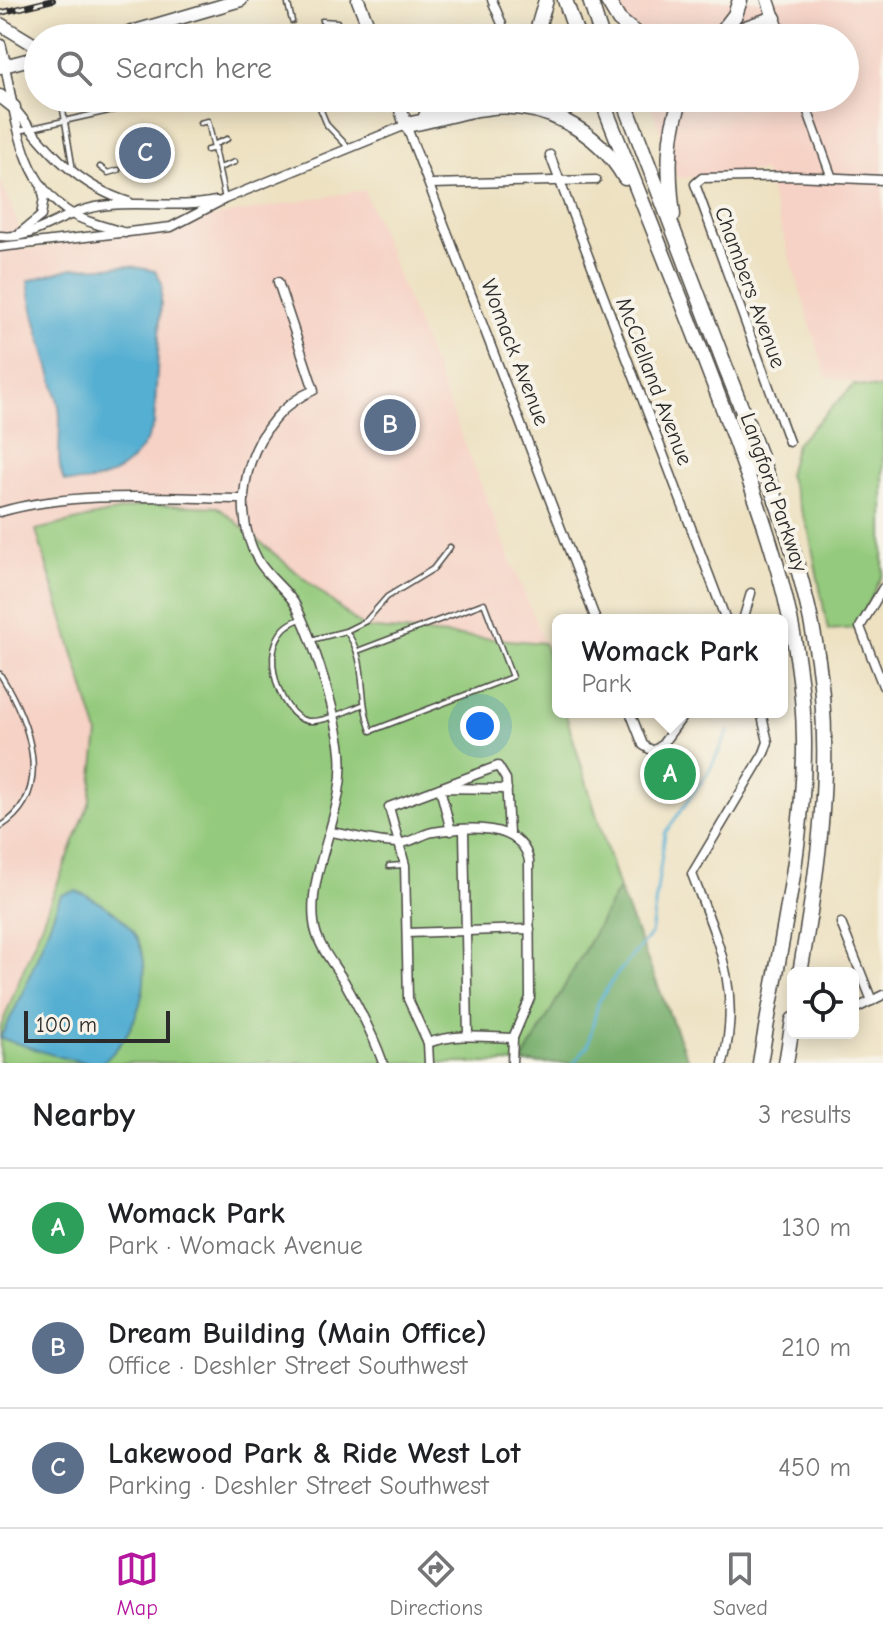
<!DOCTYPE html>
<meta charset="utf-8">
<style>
:root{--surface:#fff;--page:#f6f6f6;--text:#202124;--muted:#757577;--line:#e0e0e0;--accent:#b5179e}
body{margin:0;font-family:"Comic Neue",sans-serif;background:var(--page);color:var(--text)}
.controls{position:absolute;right:24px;bottom:24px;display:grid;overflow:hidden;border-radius:12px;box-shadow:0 4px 20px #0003}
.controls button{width:72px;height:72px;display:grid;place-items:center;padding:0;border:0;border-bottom:2px solid var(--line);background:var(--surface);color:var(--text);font:40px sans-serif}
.scale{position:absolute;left:24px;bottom:20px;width:146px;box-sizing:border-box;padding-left:8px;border:4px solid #2b2b2b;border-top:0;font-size:22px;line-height:28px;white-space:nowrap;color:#2b2b2b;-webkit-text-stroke:6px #f7f3e8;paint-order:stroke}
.you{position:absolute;left:480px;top:726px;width:28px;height:28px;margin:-20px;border:6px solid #fff;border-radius:50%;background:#1a73e8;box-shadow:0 0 0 12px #1a73e833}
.badge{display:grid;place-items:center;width:52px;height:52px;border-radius:50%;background:var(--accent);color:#fff;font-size:26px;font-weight:700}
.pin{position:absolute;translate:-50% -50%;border:4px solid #fff;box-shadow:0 2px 8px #0006}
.popup{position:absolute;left:552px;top:614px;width:236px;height:104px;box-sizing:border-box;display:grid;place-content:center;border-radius:12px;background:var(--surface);filter:drop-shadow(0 2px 6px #0005);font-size:26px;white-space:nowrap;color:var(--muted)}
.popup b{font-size:30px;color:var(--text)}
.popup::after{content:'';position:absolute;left:50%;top:100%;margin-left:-16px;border:16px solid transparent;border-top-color:var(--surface)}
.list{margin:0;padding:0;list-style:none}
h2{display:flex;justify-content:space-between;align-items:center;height:104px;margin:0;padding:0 32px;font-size:34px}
h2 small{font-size:26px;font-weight:400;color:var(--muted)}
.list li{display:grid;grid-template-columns:52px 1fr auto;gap:24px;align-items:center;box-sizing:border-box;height:120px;padding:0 32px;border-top:2px solid var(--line)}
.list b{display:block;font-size:30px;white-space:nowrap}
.list p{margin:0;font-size:26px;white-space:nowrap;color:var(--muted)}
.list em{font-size:26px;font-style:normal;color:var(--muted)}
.icon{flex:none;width:44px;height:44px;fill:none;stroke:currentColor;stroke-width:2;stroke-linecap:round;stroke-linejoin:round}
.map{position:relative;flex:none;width:883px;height:1063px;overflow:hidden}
.search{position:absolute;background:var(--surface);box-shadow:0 4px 20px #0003;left:24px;right:24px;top:24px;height:88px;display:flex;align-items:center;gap:20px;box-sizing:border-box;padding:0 28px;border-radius:44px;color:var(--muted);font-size:30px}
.sheet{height:464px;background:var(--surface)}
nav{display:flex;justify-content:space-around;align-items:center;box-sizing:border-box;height:112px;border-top:2px solid var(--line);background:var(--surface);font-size:22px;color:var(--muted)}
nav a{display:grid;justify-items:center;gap:4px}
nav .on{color:var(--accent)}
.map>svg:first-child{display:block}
.built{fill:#f6d1c5}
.green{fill:#94ca7d;stroke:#607a54;stroke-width:2}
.forest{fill:#77ae6c;stroke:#516c4c;stroke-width:2}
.water{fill:#54afd2;stroke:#406d7e;stroke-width:2}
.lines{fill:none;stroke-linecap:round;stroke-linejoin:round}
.stream{stroke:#54afd2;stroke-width:3}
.lane-casing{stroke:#484642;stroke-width:7}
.street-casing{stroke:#484642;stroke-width:11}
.secondary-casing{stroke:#484642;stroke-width:14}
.primary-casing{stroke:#484642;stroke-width:15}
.highway-casing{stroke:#484642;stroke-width:17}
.lane{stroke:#fff;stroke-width:4}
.street{stroke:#fff;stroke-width:8}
.secondary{stroke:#fff;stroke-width:11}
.primary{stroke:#fff;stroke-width:12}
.highway{stroke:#fff;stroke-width:14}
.rail-casing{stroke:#2b2b2b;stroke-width:6}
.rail{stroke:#f7f3e8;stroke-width:3;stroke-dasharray:9;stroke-linecap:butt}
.labels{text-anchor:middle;stroke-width:8;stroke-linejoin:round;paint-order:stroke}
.street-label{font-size:22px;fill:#2b2b2b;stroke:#f7f3e8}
</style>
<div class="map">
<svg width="883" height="1063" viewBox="0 0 883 1063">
<rect width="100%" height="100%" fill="#f7f3e8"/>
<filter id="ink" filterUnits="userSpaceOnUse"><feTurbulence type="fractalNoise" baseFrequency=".0125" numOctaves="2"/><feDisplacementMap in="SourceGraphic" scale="16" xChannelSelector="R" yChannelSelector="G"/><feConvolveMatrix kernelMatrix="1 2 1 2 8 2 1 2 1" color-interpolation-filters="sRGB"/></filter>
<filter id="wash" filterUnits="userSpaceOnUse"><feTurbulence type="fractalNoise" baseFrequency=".006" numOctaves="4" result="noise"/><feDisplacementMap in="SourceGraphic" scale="32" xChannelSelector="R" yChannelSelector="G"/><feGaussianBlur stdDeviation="1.8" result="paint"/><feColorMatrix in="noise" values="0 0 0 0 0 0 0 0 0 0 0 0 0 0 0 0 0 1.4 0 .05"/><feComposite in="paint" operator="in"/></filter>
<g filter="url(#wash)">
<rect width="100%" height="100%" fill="#ede1c1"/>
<g class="built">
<path d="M 612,0 L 883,0 L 883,388 L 826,377 L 764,171 L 677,178 L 648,98 L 845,98 L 845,38 L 626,38 Z"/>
<path d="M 0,179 L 28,250 L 364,190 L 544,643 L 364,628 L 218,507 L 36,530 L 98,734 L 90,801 L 0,1029 Z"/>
</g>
<g class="green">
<path d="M 854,385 L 883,389 L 883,574 L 856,628 L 828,630 L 809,532 L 788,475 L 796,444 Z"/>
<path d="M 147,504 L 218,507 L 364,628 L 544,643 L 558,689 L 558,712 L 565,712 L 619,889 L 522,1063 L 0,1063 L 0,1029 L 90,801 L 98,734 L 36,530 Z"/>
</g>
<path class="forest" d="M 619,889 L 689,1063 L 522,1063 L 610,904 Z"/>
<g class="water">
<path d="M 130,266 L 155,271 L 162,283 L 154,424 C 139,463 108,488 64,481 C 54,458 63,431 59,407 C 51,365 33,324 28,281 L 72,268 Z"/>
<path d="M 76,891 C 97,899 123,915 135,935 C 158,973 136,1039 101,1063 C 67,1063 34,1048 0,1038 L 23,993 L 61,895 Z"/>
</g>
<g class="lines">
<path class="stream" d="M 574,1063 L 588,1045 L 598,1003 L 614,978 L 651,934 L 665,833 L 709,771 L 729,731"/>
</g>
</g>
<g filter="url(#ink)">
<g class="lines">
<g class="lane-casing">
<g id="lane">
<path d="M 287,0 L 292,21"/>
<path d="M 322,21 L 337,22"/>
<path d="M 236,38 L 253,35 L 260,38"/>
<path d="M 61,98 L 73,170"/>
<path d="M 316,98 L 327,125 L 349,148"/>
<path d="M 318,103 L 329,100"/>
<path d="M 200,123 L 208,121 L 225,199"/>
<path d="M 19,131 L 167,98"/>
<path d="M 215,144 L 227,139"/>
<path d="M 207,150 L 216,148"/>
<path d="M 100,167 L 108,173 L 118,170"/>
<path d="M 219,168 L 235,162"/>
<path d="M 301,619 C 250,634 279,718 308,721 C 326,722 346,711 362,705"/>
<path d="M 346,631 C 369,662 357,694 371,731 L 512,677 L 484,603 L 360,650"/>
<path d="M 311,640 L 346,631 L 366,621 L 387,597 L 433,569 L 450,547"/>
<path d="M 0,674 C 28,719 57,792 0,827"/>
<path d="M 389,866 L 403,865"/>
</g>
</g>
<g class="street-casing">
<g id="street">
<path d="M 492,0 L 502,24"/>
<path d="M 5,66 C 16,118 21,184 72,214 C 87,223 108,227 125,233"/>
<path d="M 803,98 L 832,178"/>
<path d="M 15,109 C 47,150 78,186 129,202"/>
<path d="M 550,155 L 726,620"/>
<path d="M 431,184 L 596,180"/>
<path d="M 21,232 L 41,216 L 44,197 L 42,189"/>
<path d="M 0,236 C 33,240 56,217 87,209 C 129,198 173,210 216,201"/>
<path d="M 0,247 L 171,227 L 225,199 L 406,125 L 596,620"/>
<path d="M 278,282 L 314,390 C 252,416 225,502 258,560 C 268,578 288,590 296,606 C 313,639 334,707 340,744 C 350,808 307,867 314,922 C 316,944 333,963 344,981 C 359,1008 373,1034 383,1063"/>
<path d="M 789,442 L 695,184 L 702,178 L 795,176 L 883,180"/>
<path d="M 0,512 C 76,490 165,498 243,499"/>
<path d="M 883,588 L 860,627 L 883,686"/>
<path d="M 743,620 L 751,593"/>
<path d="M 630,712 L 643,745 L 653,751 L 661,746 L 686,712"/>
<path d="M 451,831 L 440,788 L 507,789"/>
<path d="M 464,831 L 468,1036"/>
<path d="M 331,832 C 352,835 376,843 398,843 C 410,844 421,834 433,832 C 463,827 522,821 529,861 L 530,998 L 513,1038 L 512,1063"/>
<path d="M 841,923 L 872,1001"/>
<path d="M 407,933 L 530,929"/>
<path d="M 853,1010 L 883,995"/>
<path d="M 428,1043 L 408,999 L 405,865 L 389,807 L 498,766 L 506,779 L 509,834"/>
<path d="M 429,1063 L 428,1043 C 456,1033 484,1037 513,1038"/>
<path d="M 723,1063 C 742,989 718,942 692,874 L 764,753 L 768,742 L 761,712"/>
</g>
</g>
<g class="secondary-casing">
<path id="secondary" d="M 0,45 L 5,66"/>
</g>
<g class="primary-casing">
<g id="primary">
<path d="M 358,0 L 373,38"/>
<path d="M 768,0 L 779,33"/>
<path d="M 0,24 L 38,47"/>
<path d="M 111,38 L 241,0"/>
<path d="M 0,67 L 38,57"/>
<path d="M 0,96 L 14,107"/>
<path d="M 397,98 L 406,125"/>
</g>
</g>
<g class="highway-casing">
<g id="highway">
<path d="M 565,0 L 578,38"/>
<path d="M 590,0 L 602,38"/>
<path d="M 607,0 L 619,20 L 641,38"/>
<path d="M 718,37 L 735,15 L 740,0"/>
<path d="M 535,38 L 546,0"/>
<path d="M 717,38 L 774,18"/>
<path d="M 765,38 L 779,33"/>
<path d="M 601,98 C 643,205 687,311 727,419 C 766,524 803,626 804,740 C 805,846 777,958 760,1063"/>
<path d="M 623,98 C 658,191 693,284 729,376 C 769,479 813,584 822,695 C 830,789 816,881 800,973"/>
<path d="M 426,116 L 465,98"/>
<path d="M 406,125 C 433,121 458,111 485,108 C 541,100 597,129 625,178"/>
<path d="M 673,215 C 668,177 666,133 682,98"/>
<path d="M 786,1063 L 793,1020"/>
</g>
</g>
<use href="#lane" class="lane"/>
<use href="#street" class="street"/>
<use href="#secondary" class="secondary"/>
<use href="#primary" class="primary"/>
<use href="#highway" class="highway"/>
<g class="rail-casing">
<path id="rail" d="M 0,13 L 53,0"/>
</g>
<use href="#rail" class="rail"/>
</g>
</g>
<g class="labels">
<g class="street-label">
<text transform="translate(751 287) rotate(70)" y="8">Chambers Avenue</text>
<text transform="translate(516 352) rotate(69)" y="8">Womack Avenue</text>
<text transform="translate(655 381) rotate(69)" y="8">McClelland Avenue</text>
<text transform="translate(775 492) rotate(71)" y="8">Langford Parkway</text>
</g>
</g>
</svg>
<div class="controls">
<button><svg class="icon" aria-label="locate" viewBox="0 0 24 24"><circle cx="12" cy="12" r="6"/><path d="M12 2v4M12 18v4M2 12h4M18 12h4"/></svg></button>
</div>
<div class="scale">100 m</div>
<div class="you"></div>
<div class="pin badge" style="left:670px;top:774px;background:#2e9e5b">A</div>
<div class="popup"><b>Womack Park</b>Park</div>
<div class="pin badge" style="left:390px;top:425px;background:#5c6f8a">B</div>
<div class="pin badge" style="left:145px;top:153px;background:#5c6f8a">C</div>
<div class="search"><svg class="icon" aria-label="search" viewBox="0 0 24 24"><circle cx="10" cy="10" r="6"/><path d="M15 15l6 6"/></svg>Search here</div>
</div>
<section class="sheet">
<h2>Nearby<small>3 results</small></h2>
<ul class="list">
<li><span class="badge" style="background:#2e9e5b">A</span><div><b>Womack Park</b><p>Park · Womack Avenue</p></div><em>130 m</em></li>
<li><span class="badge" style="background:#5c6f8a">B</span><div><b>Dream Building (Main Office)</b><p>Office · Deshler Street Southwest</p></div><em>210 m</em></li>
<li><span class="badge" style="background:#5c6f8a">C</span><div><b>Lakewood Park &amp; Ride West Lot</b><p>Parking · Deshler Street Southwest</p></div><em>450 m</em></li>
</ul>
</section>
<nav>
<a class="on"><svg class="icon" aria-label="map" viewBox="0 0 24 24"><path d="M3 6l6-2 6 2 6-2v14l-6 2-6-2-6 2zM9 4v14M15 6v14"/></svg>Map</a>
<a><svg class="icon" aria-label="directions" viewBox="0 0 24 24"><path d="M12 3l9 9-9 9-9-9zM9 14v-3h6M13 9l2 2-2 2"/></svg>Directions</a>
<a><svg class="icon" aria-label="saved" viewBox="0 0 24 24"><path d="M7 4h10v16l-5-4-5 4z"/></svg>Saved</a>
</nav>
